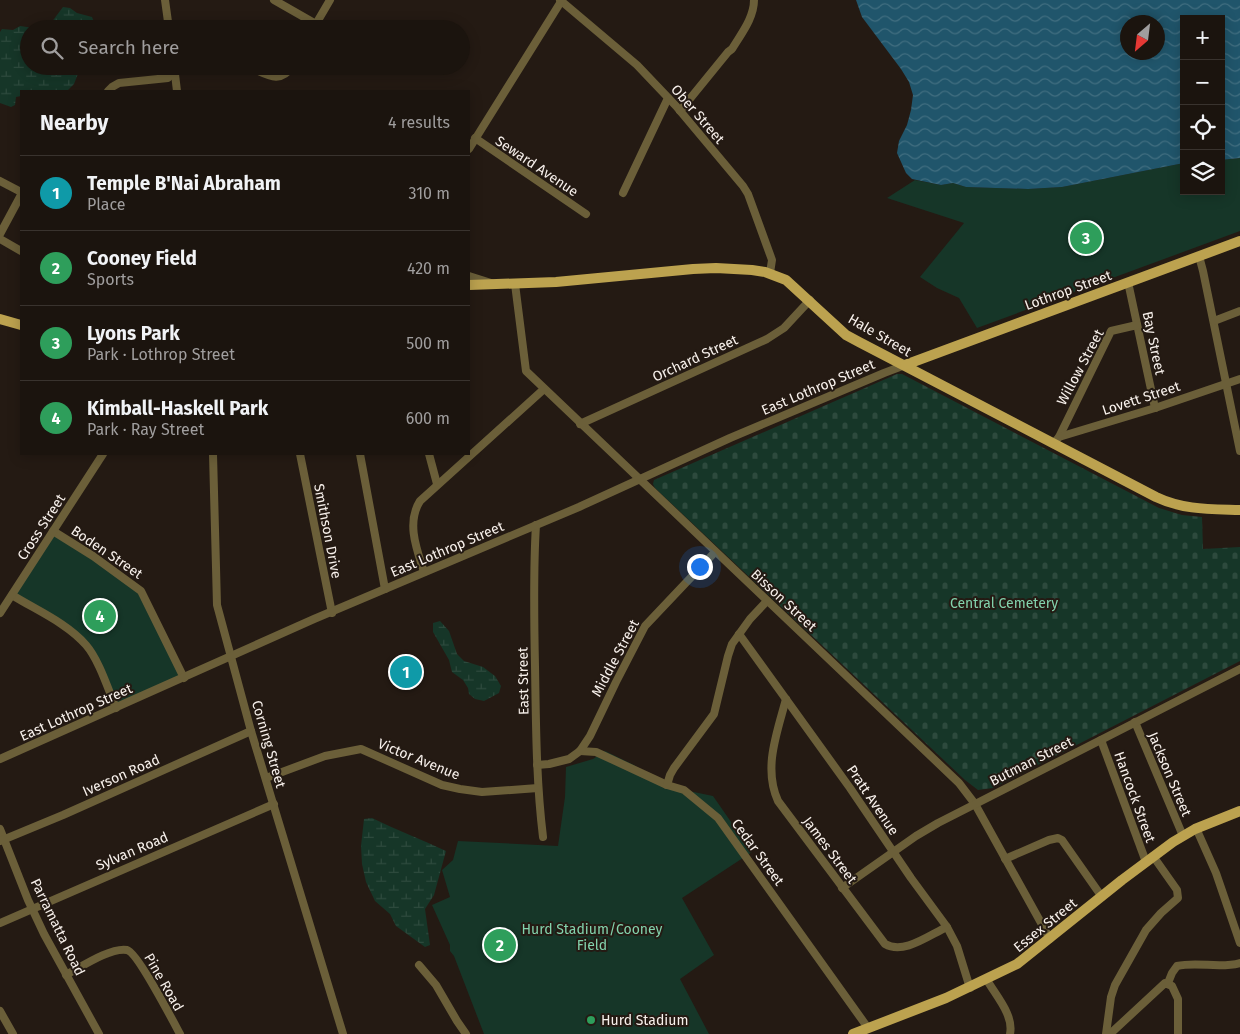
<!DOCTYPE html>
<meta charset="utf-8">
<style>
:root{--surface:#1b140e;--page:#241d17;--text:#f1f3f6;--muted:#a09e9e;--line:#39332e;--accent:#b2adf9}
body{margin:0;font-family:"Fira Sans",sans-serif;background:var(--page);color:var(--text)}
.controls{position:absolute;right:15px;top:15px;display:grid;overflow:hidden;border-radius:0px;box-shadow:0 2px 12px #0003}
.controls button{width:45px;height:45px;display:grid;place-items:center;padding:0;border:0;border-bottom:1px solid var(--line);background:var(--surface);color:var(--text);font:25px sans-serif}
.compass{position:absolute;left:1120px;top:15px;width:45px;height:45px;border-radius:50%;background:var(--surface);box-shadow:0 2px 12px #0003;rotate:208deg}
.you{position:absolute;left:699px;top:566px;width:18px;height:18px;margin:-12px;border:4px solid #fff;border-radius:50%;background:#1a73e8;box-shadow:0 0 0 8px #1a73e833}
.badge{display:grid;place-items:center;width:32px;height:32px;border-radius:50%;background:var(--accent);color:#fff;font-size:16px;font-weight:700}
.pin{position:absolute;translate:-50% -50%;border:2px solid #fff;box-shadow:0 1px 5px #0006}
.list{margin:0;padding:0;list-style:none}
h2{display:flex;justify-content:space-between;align-items:center;height:65px;margin:0;padding:0 20px;font-size:21px}
h2 small{font-size:16px;font-weight:400;color:var(--muted)}
.list li{display:grid;grid-template-columns:32px 1fr auto;gap:15px;align-items:center;box-sizing:border-box;height:75px;padding:0 20px;border-top:1px solid var(--line)}
.list b{display:block;font-size:19px;white-space:nowrap}
.list p{margin:0;font-size:16px;white-space:nowrap;color:var(--muted)}
.list em{font-size:16px;font-style:normal;color:var(--muted)}
.icon{flex:none;width:28px;height:28px;fill:none;stroke:currentColor;stroke-width:2;stroke-linecap:round;stroke-linejoin:round}
.map{position:relative;flex:none;width:1240px;height:1034px;overflow:hidden}
.search{position:absolute;background:var(--surface);box-shadow:0 2px 12px #0003;left:20px;top:20px;width:450px;height:55px;display:flex;align-items:center;gap:12px;box-sizing:border-box;padding:0 18px;border-radius:28px;color:var(--muted);font-size:19px}
.panel{position:absolute;background:var(--surface);box-shadow:0 2px 12px #0003;left:20px;top:90px;width:450px;height:365px;border-radius:0px}
.map>svg:first-child{display:block}
.wetland{fill:url(#wetland-marsh)}
.cemetery{fill:url(#cemetery-stones)}
.park{fill:#163628}
.water{fill:url(#water-waves);fill-rule:evenodd}
.lines{fill:none;stroke-linecap:round;stroke-linejoin:round}
.minor{stroke:#6b5f39;stroke-width:8}
.major{stroke:#bca24f;stroke-width:10}
.leisure-dot{fill:#2e9e5b;stroke:#241a13;stroke-width:2}
.labels{text-anchor:middle;stroke-width:4;stroke-linejoin:round;paint-order:stroke}
.street-label{font-size:14px;fill:#f8f1ec;stroke:#241a13}
.park-label{font-size:14px;fill:#83d3ad;stroke:#241a13}
.poi-label{font-size:14px;fill:#f8f1ec;stroke:#241a13;text-anchor:start}
</style>
<div class="map">
<svg width="1240" height="1034" viewBox="0 0 1240 1034">
<defs>
<pattern id="wetland-marsh" width="20" height="14" patternUnits="userSpaceOnUse" patternTransform="scale(1.25)"><rect width="20" height="14" fill="#163628"/><path d="M1 5h8M5 5V1M11 12h8M15 12V8" fill="none" stroke="#2d4a3d"/></pattern>
<pattern id="cemetery-stones" width="16" height="16" patternUnits="userSpaceOnUse" patternTransform="scale(1.25)"><rect width="16" height="16" fill="#163628"/><path d="M2 7V4a2 2 0 0 1 4 0v3zM10 15v-3a2 2 0 0 1 4 0v3z" fill="#2d4a3d"/></pattern>
<pattern id="water-waves" width="16" height="10" patternUnits="userSpaceOnUse" patternTransform="scale(1.25)"><rect width="16" height="10" fill="#20556b"/><path d="M0 5q4-4 8 0t8 0" fill="none" stroke="#416e80"/></pattern>
</defs>
<rect width="100%" height="100%" fill="#241a13"/>
<g class="wetland">
<path d="M 63,7 L 70,8 L 77,13 L 92,17 L 97,29 L 43,29 L 51,23 Z"/>
<path d="M 20,26 L 41,29 L 29,29 L 29,66 L 81,66 L 74,84 L 67,91 L 21,91 L 21,96 L 16,97 L 15,105 L 11,107 L 0,103 L 0,32 L 2,29 L 13,30 Z"/>
<path d="M 440,621 L 449,631 L 457,654 L 464,661 L 483,667 L 495,676 L 501,686 L 499,693 L 484,701 L 475,699 L 469,694 L 468,688 L 463,680 L 452,672 L 449,660 L 433,632 L 433,623 Z"/>
<path d="M 372,818 C 396,830 421,839 446,851 L 434,895 L 425,909 L 430,945 L 425,947 L 396,926 L 390,914 L 375,901 L 366,882 L 362,864 L 361,846 L 364,819 Z"/>
</g>
<path class="cemetery" d="M 897,374 L 902,374 L 1159,508 L 1182,515 L 1202,517 L 1203,549 L 1240,547 L 1240,661 L 993,788 L 978,790 L 965,780 L 655,488 L 653,484 L 654,480 Z"/>
<g class="park">
<path d="M 1240,158 L 1240,231 L 977,328 L 959,298 L 937,288 L 920,277 L 964,223 L 887,198 L 915,180 L 941,185 L 953,183 L 966,187 L 1028,189 L 1062,187 L 1184,163 L 1184,191 L 1221,191 L 1221,160 Z"/>
<path d="M 53,531 L 141,591 L 184,674 L 116,708 L 94,658 L 78,638 L 12,595 Z"/>
<path d="M 605,751 L 634,765 L 660,785 L 713,796 L 752,852 L 682,898 L 714,955 L 680,979 L 709,1034 L 484,1034 L 454,956 L 450,951 L 450,945 L 432,905 L 450,897 L 442,870 L 453,860 L 458,841 L 558,846 L 565,797 L 566,767 L 593,759 Z"/>
</g>
<path class="water" d="M 856,0 L 1240,0 L 1240,158 L 1221,160 L 1221,19 L 1184,19 L 1184,163 L 1062,187 L 1028,189 L 966,187 L 953,183 L 941,185 L 912,179 L 906,173 L 897,153 L 899,141 L 907,125 L 911,110 L 913,95 L 909,82 L 901,69 L 862,17 ZM 1128,22 L 1158,22 L 1158,52 L 1128,52 Z"/>
<g class="lines">
<g class="minor">
<path d="M 165,0 L 169,29"/>
<path d="M 274,0 L 316,24"/>
<path d="M 560,0 L 637,65 L 676,106 L 743,186 L 748,194 L 772,260 L 770,273"/>
<path d="M 313,29 L 330,0"/>
<path d="M 174,66 L 177,91"/>
<path d="M 247,66 C 265,73 280,86 292,66"/>
<path d="M 108,91 L 112,87 L 119,83 L 168,78 L 174,72"/>
<path d="M 680,111 L 728,52 L 732,49 C 741,34 754,18 754,0"/>
<path d="M 475,138 L 586,214"/>
<path d="M 469,149 L 562,0"/>
<path d="M 0,181 L 21,192"/>
<path d="M 623,193 L 668,98"/>
<path d="M 0,234 L 21,195"/>
<path d="M 0,239 L 21,251"/>
<path d="M 1199,256 L 1203,271 L 1240,451"/>
<path d="M 469,276 L 491,283"/>
<path d="M 1128,282 L 1155,408"/>
<path d="M 515,284 L 526,371 L 959,783 L 975,804 L 1050,939"/>
<path d="M 1214,321 L 1240,311"/>
<path d="M 580,424 L 767,339 L 784,328 L 810,300"/>
<path d="M 1059,437 L 1111,331 L 1137,325"/>
<path d="M 1053,444 L 1059,437 L 1155,408 L 1240,379"/>
<path d="M 213,454 L 217,605 L 251,731 L 343,1034"/>
<path d="M 300,454 L 332,613"/>
<path d="M 360,454 L 385,589"/>
<path d="M 429,454 L 437,484"/>
<path d="M 536,525 C 533,572 534,619 535,666 C 536,723 536,780 543,837"/>
<path d="M 53,531 L 93,556 L 141,591 L 184,678"/>
<path d="M 424,572 C 417,550 406,523 420,501 L 544,389"/>
<path d="M 12,595 C 36,610 67,623 86,645 C 99,660 108,689 116,708"/>
<path d="M 0,613 L 103,454"/>
<path d="M 739,634 L 850,788 L 911,878 L 947,927 L 957,946 L 970,988"/>
<path d="M 786,699 C 777,733 763,768 778,801 L 885,944 C 904,955 929,935 947,927"/>
<path d="M 1135,722 L 1183,836"/>
<path d="M 1101,740 L 1146,862"/>
<path d="M 580,751 L 596,752 L 667,785 L 684,790 L 718,818 L 868,1028"/>
<path d="M 0,759 L 314,619 L 579,507 L 730,438 L 884,373 L 905,365"/>
<path d="M 537,765 L 549,764 L 569,759 L 580,751 L 590,736 L 616,682 L 645,626 L 715,552"/>
<path d="M 266,778 L 325,756 L 361,749 L 442,785 L 460,789 L 482,792 L 538,788"/>
<path d="M 667,785 L 670,775 L 674,768 L 714,714 L 728,656 L 732,644 L 750,619 L 767,601"/>
<path d="M 1196,828 L 1216,873 L 1240,943"/>
<path d="M 0,829 L 28,900 L 44,934 L 99,1034"/>
<path d="M 0,841 L 63,815 L 251,731"/>
<path d="M 1005,859 L 1049,840 L 1058,838 L 1062,840 L 1102,897"/>
<path d="M 842,888 L 916,836 L 938,823 L 1240,669"/>
<path d="M 0,923 L 274,804"/>
<path d="M 419,965 L 436,985 L 457,1021 L 466,1034"/>
<path d="M 66,975 C 81,967 111,947 127,950 C 137,952 173,1021 180,1034"/>
<path d="M 987,980 C 996,996 1014,1015 1010,1034"/>
<path d="M 1168,983 L 1172,973 L 1177,966 C 1198,961 1219,969 1240,963"/>
<path d="M 0,1011 L 13,1034"/>
<path d="M 1106,1034 L 1111,997 L 1115,985 L 1146,930 L 1161,913 L 1178,898 L 1177,890 L 1153,856"/>
<path d="M 1110,1034 L 1165,983 L 1172,986 L 1178,999 L 1178,1034"/>
</g>
<g class="major">
<path d="M 469,285 L 556,282 L 693,269 L 716,268 L 752,270 L 765,272 L 786,280 L 846,335 L 859,342 L 1156,497 C 1183,510 1210,509 1240,510"/>
<path d="M 0,319 L 21,325"/>
<path d="M 905,365 L 1240,241"/>
<path d="M 853,1034 L 946,998 L 1017,964 L 1122,880 L 1173,842 L 1195,829 L 1240,811"/>
</g>
</g>
<circle class="leisure-dot" cx="591" cy="1020" r="5"/>
<g class="labels">
<g class="street-label">
<text transform="translate(698 114) rotate(49)" y="5">Ober Street</text>
<text transform="translate(537 166) rotate(34)" y="5">Seward Avenue</text>
<text transform="translate(1068 290) rotate(-20)" y="5">Lothrop Street</text>
<text transform="translate(880 335) rotate(30)" y="5">Hale Street</text>
<text transform="translate(1154 343) rotate(78)" y="5">Bay Street</text>
<text transform="translate(695 358) rotate(-25)" y="5">Orchard Street</text>
<text transform="translate(1080 367) rotate(-62)" y="5">Willow Street</text>
<text transform="translate(818 387) rotate(-23)" y="5">East Lothrop Street</text>
<text transform="translate(1141 398) rotate(-18)" y="5">Lovett Street</text>
<text transform="translate(41 527) rotate(-57)" y="5">Cross Street</text>
<text transform="translate(328 531) rotate(79)" y="5">Smithson Drive</text>
<text transform="translate(447 549) rotate(-23)" y="5">East Lothrop Street</text>
<text transform="translate(107 552) rotate(34)" y="5">Boden Street</text>
<text transform="translate(784 600) rotate(43)" y="5">Bisson Street</text>
<text transform="translate(615 658) rotate(-62)" y="5">Middle Street</text>
<text transform="translate(523 681) rotate(-91)" y="5">East Street</text>
<text transform="translate(76 712) rotate(-24)" y="5">East Lothrop Street</text>
<text transform="translate(269 744) rotate(74)" y="5">Corning Street</text>
<text transform="translate(419 759) rotate(22)" y="5">Victor Avenue</text>
<text transform="translate(1031 761) rotate(-27)" y="5">Butman Street</text>
<text transform="translate(1170 774) rotate(67)" y="5">Jackson Street</text>
<text transform="translate(121 775) rotate(-24)" y="5">Iverson Road</text>
<text transform="translate(1135 797) rotate(70)" y="5">Hancock Street</text>
<text transform="translate(873 800) rotate(56)" y="5">Pratt Avenue</text>
<text transform="translate(830 850) rotate(53)" y="5">James Street</text>
<text transform="translate(132 851) rotate(-23)" y="5">Sylvan Road</text>
<text transform="translate(758 852) rotate(54)" y="5">Cedar Street</text>
<text transform="translate(1045 925) rotate(-39)" y="5">Essex Street</text>
<text transform="translate(58 927) rotate(64)" y="5">Parramatta Road</text>
<text transform="translate(164 982) rotate(60)" y="5">Pine Road</text>
</g>
<g class="park-label">
<text x="1004" y="608">Central Cemetery</text>
<text x="592" y="934">Hurd Stadium/Cooney<tspan x="592" dy="16">Field</tspan></text>
</g>
<g class="poi-label">
<text x="601" y="1025">Hurd Stadium</text>
</g>
</g>
</svg>
<div class="controls">
<button>+</button>
<button>−</button>
<button><svg class="icon" aria-label="locate" viewBox="0 0 24 24"><circle cx="12" cy="12" r="6"/><path d="M12 2v4M12 18v4M2 12h4M18 12h4"/></svg></button>
<button><svg class="icon" aria-label="layers" viewBox="0 0 24 24"><path d="M12 4l9 5-9 5-9-5zM3 14l9 5 9-5"/></svg></button>
</div>
<svg class="compass" viewBox="-18 -18 36 36"><path d="M0-13l5 13h-10z" fill="#e53935"/><path d="M0 13l5-13h-10z" fill="#a09e9e"/></svg>
<div class="you"></div>
<div class="pin badge" style="left:406px;top:672px;background:#0f9aa8">1</div>
<div class="pin badge" style="left:500px;top:945px;background:#2e9e5b">2</div>
<div class="pin badge" style="left:1086px;top:238px;background:#2e9e5b">3</div>
<div class="pin badge" style="left:100px;top:616px;background:#2e9e5b">4</div>
<div class="search"><svg class="icon" aria-label="search" viewBox="0 0 24 24"><circle cx="10" cy="10" r="6"/><path d="M15 15l6 6"/></svg>Search here</div>
<section class="panel">
<h2>Nearby<small>4 results</small></h2>
<ul class="list">
<li><span class="badge" style="background:#0f9aa8">1</span><div><b>Temple B'Nai Abraham</b><p>Place</p></div><em>310 m</em></li>
<li><span class="badge" style="background:#2e9e5b">2</span><div><b>Cooney Field</b><p>Sports</p></div><em>420 m</em></li>
<li><span class="badge" style="background:#2e9e5b">3</span><div><b>Lyons Park</b><p>Park · Lothrop Street</p></div><em>500 m</em></li>
<li><span class="badge" style="background:#2e9e5b">4</span><div><b>Kimball-Haskell Park</b><p>Park · Ray Street</p></div><em>600 m</em></li>
</ul>
</section>
</div>
